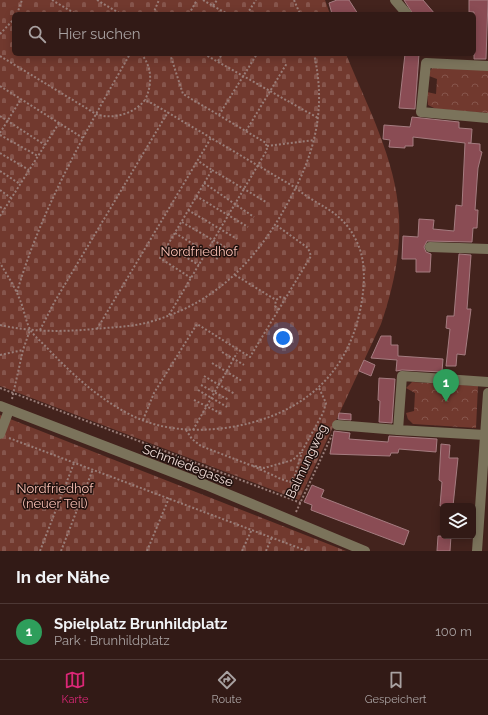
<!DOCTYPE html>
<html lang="de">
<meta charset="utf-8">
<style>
:root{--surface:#321a16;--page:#3a231f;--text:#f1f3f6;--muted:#a8a1a1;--line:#4d3835;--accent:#db2777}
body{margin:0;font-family:Raleway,sans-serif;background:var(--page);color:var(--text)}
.controls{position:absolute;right:12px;bottom:12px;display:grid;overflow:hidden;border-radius:6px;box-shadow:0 2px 10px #0003}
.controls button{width:36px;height:36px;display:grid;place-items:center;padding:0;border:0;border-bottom:1px solid var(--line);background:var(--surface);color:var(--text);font:20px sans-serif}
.you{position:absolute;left:283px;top:338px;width:14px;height:14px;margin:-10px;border:3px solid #fff;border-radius:50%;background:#1a73e8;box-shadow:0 0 0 6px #1a73e833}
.badge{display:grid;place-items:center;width:26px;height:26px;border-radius:50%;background:var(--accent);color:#fff;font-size:13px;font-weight:700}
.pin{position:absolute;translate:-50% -33px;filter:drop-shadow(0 1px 2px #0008)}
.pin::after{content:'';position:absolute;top:21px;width:14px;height:12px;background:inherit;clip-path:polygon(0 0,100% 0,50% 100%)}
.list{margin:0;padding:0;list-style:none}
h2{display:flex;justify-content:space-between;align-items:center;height:52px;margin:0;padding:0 16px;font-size:17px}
h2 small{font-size:13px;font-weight:400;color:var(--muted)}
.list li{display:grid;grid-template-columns:26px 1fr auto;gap:12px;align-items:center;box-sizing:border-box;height:56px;padding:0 16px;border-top:1px solid var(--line)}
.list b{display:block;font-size:15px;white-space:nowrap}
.list p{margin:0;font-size:13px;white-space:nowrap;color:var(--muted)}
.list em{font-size:13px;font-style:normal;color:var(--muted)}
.icon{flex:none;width:22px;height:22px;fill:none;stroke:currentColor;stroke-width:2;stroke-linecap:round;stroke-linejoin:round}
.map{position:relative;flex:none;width:488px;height:551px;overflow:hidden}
.search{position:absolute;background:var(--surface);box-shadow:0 2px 10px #0003;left:12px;right:12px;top:12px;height:44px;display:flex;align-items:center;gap:10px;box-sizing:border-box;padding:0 14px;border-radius:6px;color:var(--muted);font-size:15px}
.sheet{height:108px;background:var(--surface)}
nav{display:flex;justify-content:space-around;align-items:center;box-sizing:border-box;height:56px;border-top:1px solid var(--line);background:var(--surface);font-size:11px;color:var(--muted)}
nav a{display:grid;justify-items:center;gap:2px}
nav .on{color:var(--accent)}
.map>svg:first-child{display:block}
.cemetery{fill:url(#cemetery-stones)}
.park{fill:url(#park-crowns)}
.building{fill:#8a4c54;stroke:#a57c80}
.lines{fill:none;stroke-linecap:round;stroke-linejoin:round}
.path{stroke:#997d78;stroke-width:2;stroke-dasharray:2 2;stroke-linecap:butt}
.minor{stroke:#7b735b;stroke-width:10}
.labels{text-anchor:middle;stroke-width:3;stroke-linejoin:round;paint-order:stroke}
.park-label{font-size:13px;fill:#f7beb2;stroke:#20110e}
.street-label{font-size:13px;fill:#f4ded9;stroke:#20110e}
</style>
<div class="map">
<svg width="488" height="551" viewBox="0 0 488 551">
<defs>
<pattern id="cemetery-stones" width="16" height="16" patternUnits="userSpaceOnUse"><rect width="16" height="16" fill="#71392e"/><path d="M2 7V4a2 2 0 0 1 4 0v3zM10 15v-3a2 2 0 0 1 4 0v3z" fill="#86554c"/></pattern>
<pattern id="park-crowns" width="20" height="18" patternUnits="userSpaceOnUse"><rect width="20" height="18" fill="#71392e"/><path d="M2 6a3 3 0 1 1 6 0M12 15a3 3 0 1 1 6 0" fill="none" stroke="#86554c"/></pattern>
</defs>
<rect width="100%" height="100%" fill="#43231d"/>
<g class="cemetery">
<path d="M 0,0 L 325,0 L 330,14 L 14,14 L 14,54 L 346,54 C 367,106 396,159 399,216 C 401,253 393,289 381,324 L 299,500 L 0,386 Z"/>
<path d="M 0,415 L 346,551 L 0,551 Z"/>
</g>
<g class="park">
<path d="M 434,66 L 488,70 L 488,113 L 436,109 L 428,105 L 427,92 L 436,94 L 437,79 L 429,76 L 429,72 Z"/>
<path d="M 412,382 L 478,386 L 476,428 L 413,424 L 408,419 L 406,413 L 414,411 L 415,393 L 406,388 Z"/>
</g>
<g class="building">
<path d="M 337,0 L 349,0 L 358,14 L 332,14 L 329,3 Z"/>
<path d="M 404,0 L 423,0 L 435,14 L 413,14 Z"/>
<path d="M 469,0 L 488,0 L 486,59 L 474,59 L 474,12 L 469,12 Z"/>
<path d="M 405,54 L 419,54 L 415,109 L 399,108 Z"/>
<path d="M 412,117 L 459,122 L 459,128 L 472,129 L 471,143 L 468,143 L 480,144 L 480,151 L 482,152 L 478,168 L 477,181 L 475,210 L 478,210 L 477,228 L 473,228 L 472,242 L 427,241 L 424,247 L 426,252 L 431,254 L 430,272 L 416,272 L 416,259 L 402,259 L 403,236 L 418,237 L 419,219 L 434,220 L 433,229 L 454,231 L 456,205 L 462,206 L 465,143 L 413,137 L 413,146 L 405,146 L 405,148 L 389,147 L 390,140 L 383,139 L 384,125 L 410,127 Z"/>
<path d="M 459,254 L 471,255 L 467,309 L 471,309 L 465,355 L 457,354 L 456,366 L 446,366 L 450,329 L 446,328 L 447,316 L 454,316 Z"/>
<path d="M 381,336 L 391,336 L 391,345 L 398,345 L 398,356 L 443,359 L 442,372 L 402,370 L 396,371 L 397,360 L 371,358 Z"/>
<path d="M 364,360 L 375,365 L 371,376 L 359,371 Z"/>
<path d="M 379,378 L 395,379 L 392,423 L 379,422 L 380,401 L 378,400 Z"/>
<path d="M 339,413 L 351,414 L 351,420 L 338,419 Z"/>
<path d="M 334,431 L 350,433 L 349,439 L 388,442 L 389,436 L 437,439 L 436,452 L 399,449 L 398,453 L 391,453 L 390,456 L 330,454 Z"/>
<path d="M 441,444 L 450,445 L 449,458 L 458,458 L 453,506 L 440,506 L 442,482 L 439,480 Z"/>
<path d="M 312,485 L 324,490 L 321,497 L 409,531 L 404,545 L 311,510 L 312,505 L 304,502 Z"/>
<path d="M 438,536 L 451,536 L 450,551 L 437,551 Z"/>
</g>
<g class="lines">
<g class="path">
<path d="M 52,0 L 76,14"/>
<path d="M 97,0 L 121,14"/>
<path d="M 203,0 L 213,6 L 217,0"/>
<path d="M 294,0 L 300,14"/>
<path d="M 213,6 L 228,14"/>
<path d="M 17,14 L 22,0"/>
<path d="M 153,14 L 159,0"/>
<path d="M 189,14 L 197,0"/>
<path d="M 247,14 L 256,0"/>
<path d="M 0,34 L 14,19"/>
<path d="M 141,54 C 153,67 152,86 145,100"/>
<path d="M 204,54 L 318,118"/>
<path d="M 0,56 L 96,114 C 112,120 134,114 145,100 L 155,105 L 296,188 C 318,207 340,209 355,238 C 367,260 365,286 360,311 C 345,381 295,418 225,428 C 191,432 158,430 127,413 C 97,397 72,374 49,350 C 43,343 36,338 31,331 C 26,323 24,309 20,300 C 15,287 7,275 0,263"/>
<path d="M 218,61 L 222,54"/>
<path d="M 0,86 L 83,138"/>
<path d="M 219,115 L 257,54"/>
<path d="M 0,116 L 45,145"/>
<path d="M 246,131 L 287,63"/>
<path d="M 0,133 L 21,99"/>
<path d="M 0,135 L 38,156"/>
<path d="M 267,146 L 315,140"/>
<path d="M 0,153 L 29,170"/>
<path d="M 212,170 L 266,202"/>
<path d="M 0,171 L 20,184"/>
<path d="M 204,183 L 254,217"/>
<path d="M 0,190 L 11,198"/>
<path d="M 196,196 L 248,227"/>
<path d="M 0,207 L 4,209"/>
<path d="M 188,210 L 237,239"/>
<path d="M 0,216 L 59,123"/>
<path d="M 182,222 L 230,250"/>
<path d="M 175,233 L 218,259"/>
<path d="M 167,246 L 199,265"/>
<path d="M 235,275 L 276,300"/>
<path d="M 191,278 L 160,258 L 212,170 L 198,161"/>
<path d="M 17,292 C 42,207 86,131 130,54"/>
<path d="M 279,310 L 275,306 L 276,300 L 280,297 L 286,298"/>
<path d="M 169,315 L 267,150 L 266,143 L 183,94 L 170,54"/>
<path d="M 0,325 C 31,332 62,332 94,329 C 114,327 134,327 153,321 C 220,301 260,256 291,197 C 316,150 326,107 314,54"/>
<path d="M 97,329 L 211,138"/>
<path d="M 40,330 L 55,301 L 168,112"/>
<path d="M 222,352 L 244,365"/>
<path d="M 0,355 L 23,350"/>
<path d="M 212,363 L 242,381"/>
<path d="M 204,376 L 235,394"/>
<path d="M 201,385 L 229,400"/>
<path d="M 0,388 L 301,503"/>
<path d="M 198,390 L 227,407"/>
<path d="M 12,399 L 23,350 L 30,330"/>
<path d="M 194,400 L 222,414"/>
<path d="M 143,420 L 154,393 L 197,324 L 250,357 L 311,256 L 308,248 L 276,225"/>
<path d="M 186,430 L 192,439 L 201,446 L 250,465 L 264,468 L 293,460 L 302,451 L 323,413 L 326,403 L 319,388"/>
<path d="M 193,430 L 237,353"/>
<path d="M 9,438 L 307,551"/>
<path d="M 253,466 L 281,479 L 290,482 L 295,475 L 302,452"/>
<path d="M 296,512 L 332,435"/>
<path d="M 40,551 L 74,463"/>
<path d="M 61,551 L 93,469"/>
<path d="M 147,551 L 169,498"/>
<path d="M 242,551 L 252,529"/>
<path d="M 266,551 L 272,537"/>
</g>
<g class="minor">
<path d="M 395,0 L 407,14"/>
<path d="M 488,66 L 426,63 L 421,112 L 488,118"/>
<path d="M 430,247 L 488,249"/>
<path d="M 0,406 L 206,485 L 365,551"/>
<path d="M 337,425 L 398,430"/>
<path d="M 0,434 L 9,410"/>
<path d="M 485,435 L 398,430 L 402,376 L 488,382"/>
<path d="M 477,551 L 488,393"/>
</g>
</g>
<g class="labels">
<g class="park-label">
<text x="199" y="256">Nordfriedhof</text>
<text x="55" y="493">Nordfriedhof<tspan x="55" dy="15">(neuer Teil)</tspan></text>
</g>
<g class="street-label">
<text transform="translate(306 461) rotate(-65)" y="5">Balmungweg</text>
<text transform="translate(188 465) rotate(21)" y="5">Schmiedegasse</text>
</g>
</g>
</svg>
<div class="controls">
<button><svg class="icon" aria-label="layers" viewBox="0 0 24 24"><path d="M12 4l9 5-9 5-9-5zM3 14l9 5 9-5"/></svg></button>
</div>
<div class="you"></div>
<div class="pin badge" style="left:446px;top:402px;background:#2e9e5b">1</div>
<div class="search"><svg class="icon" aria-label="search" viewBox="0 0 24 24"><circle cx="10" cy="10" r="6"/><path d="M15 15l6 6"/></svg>Hier suchen</div>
</div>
<section class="sheet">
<h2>In der Nähe<small></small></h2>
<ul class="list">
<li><span class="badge" style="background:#2e9e5b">1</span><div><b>Spielplatz Brunhildplatz</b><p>Park · Brunhildplatz</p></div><em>100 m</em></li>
</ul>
</section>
<nav>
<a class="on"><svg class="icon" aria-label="map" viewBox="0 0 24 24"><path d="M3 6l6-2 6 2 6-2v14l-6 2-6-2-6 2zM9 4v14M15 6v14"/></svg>Karte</a>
<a><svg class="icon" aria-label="directions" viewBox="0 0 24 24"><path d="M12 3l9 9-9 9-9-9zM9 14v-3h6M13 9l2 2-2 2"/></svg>Route</a>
<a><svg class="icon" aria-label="saved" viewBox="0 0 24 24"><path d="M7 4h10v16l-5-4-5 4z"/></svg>Gespeichert</a>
</nav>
